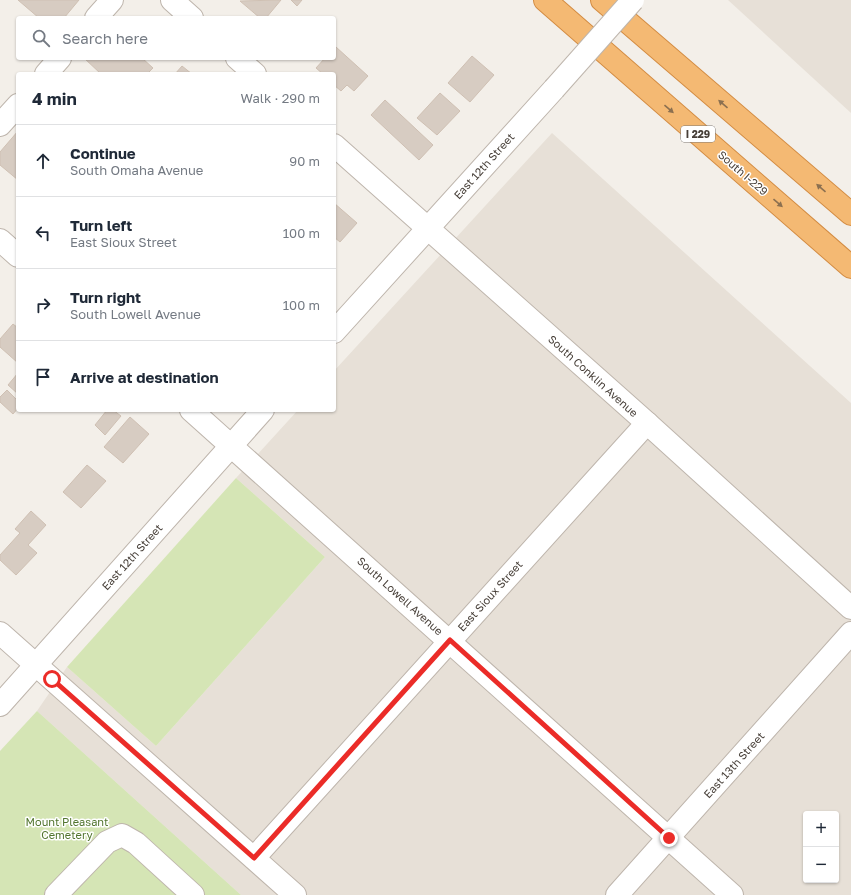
<!DOCTYPE html>
<meta charset="utf-8">
<style>
:root{--surface:#fff;--page:#f6f6f7;--text:#1f2937;--muted:#747a83;--line:#e0e1e3}
body{margin:0;font-family:"Golos Text",sans-serif;background:var(--page);color:var(--text)}
.controls{position:absolute;right:12px;bottom:12px;display:grid;overflow:hidden;border-radius:4px;box-shadow:0 1px 3px #0004}
.controls button{width:36px;height:36px;display:grid;place-items:center;padding:0;border:0;border-bottom:1px solid var(--line);background:var(--surface);color:var(--text);font:20px sans-serif}
.stop{position:absolute;width:12px;height:12px;margin:-9px;border:3px solid #eb2c28;border-radius:50%;background:#fff}
.stop.end{background:#eb2c28;border-color:#fff;box-shadow:0 1px 4px #0008}
.list{margin:0;padding:0;list-style:none}
h2{display:flex;justify-content:space-between;align-items:center;height:52px;margin:0;padding:0 16px;font-size:17px}
h2 small{font-size:13px;font-weight:400;color:var(--muted)}
.list li{display:grid;grid-template-columns:26px 1fr auto;gap:12px;align-items:center;box-sizing:border-box;height:72px;padding:0 16px;border-top:1px solid var(--line)}
.list b{display:block;font-size:15px;white-space:nowrap}
.list p{margin:0;font-size:13px;white-space:nowrap;color:var(--muted)}
.list em{font-size:13px;font-style:normal;color:var(--muted)}
.icon{flex:none;width:22px;height:22px;fill:none;stroke:currentColor;stroke-width:2;stroke-linecap:round;stroke-linejoin:round}
.map{position:relative;flex:none;width:851px;height:895px;overflow:hidden}
.search{position:absolute;background:var(--surface);box-shadow:0 1px 3px #0004;left:16px;top:16px;width:320px;height:44px;display:flex;align-items:center;gap:10px;box-sizing:border-box;padding:0 14px;border-radius:4px;color:var(--muted);font-size:15px}
.panel{position:absolute;background:var(--surface);box-shadow:0 1px 3px #0004;left:16px;top:72px;width:320px;height:340px;border-radius:4px}
.map>svg:first-child{display:block}
.residential{fill:#e7e0d7;fill-rule:evenodd}
.green{fill:#d5e5b5}
.building{fill:#d7ccc2;stroke:#cfc0b3}
.lines{fill:none;stroke-linecap:round;stroke-linejoin:round}
.minor-casing{stroke:#beb5ac;stroke-width:24}
.highway-casing{stroke:#d38c43;stroke-width:24}
.minor{stroke:#fff;stroke-width:22}
.highway{stroke:#f4b973;stroke-width:22}
.minor-bridge-casing{stroke:#beb5ac;stroke-width:24;stroke-linecap:butt}
.minor-bridge{stroke:#fff;stroke-width:22}
.oneway{fill:#8c7050}
.route{stroke:#eb2c28;stroke-width:5}
.labels{text-anchor:middle;stroke-width:3;stroke-linejoin:round;paint-order:stroke}
.shield{fill:#fff;stroke:#7e7974;stroke-width:1}
.shield-label{font-size:10px;font-weight:bold;fill:#473f38}
.street-label{font-size:11px;fill:#473f38;stroke:#fff}
.park-label{font-size:11px;fill:#52752f;stroke:#fff}
</style>
<div class="map">
<svg width="851" height="895" viewBox="0 0 851 895">
<rect width="100%" height="100%" fill="#f3efe9"/>
<g class="residential">
<path d="M 728,0 L 851,0 L 851,113 Z"/>
<path d="M 552,133 L 851,403 L 851,895 L 241,895 L 37,711 L 67,667 L 156,746 L 325,557 L 236,478 L 298,410 L 334,410 L 334,371 ZM 806,814 L 836,814 L 836,880 L 806,880 Z"/>
</g>
<g class="green">
<path d="M 236,478 L 325,557 L 156,746 L 67,667 Z"/>
<path d="M 37,711 L 241,895 L 0,895 L 0,751 Z"/>
</g>
<g class="building">
<path d="M 18,0 L 79,0 L 64,18 L 39,18 Z"/>
<path d="M 281,0 L 266,18 L 260,18 L 240,1 Z"/>
<path d="M 291,0 L 302,0 L 297,6 Z"/>
<path d="M 336,47 L 368,76 L 354,91 L 347,85 L 341,91 L 334,85 L 334,74 L 323,74 L 316,68 L 325,58 L 334,58 L 334,49 Z"/>
<path d="M 472,56 L 494,75 L 470,102 L 448,83 Z"/>
<path d="M 84,58 L 142,58 L 153,68 L 147,74 L 101,74 Z"/>
<path d="M 182,66 L 192,74 L 175,74 Z"/>
<path d="M 440,93 L 460,111 L 437,135 L 417,118 Z"/>
<path d="M 385,100 L 433,145 L 419,160 L 371,115 Z"/>
<path d="M 18,131 L 18,180 L 0,165 L 0,152 Z"/>
<path d="M 334,203 L 357,223 L 340,242 L 334,237 Z"/>
<path d="M 13,324 L 18,328 L 18,363 L 0,347 L 0,339 Z"/>
<path d="M 18,373 L 18,394 L 8,385 Z"/>
<path d="M 7,390 L 18,401 L 18,408 L 13,414 L 0,402 L 0,397 Z"/>
<path d="M 107,410 L 113,410 L 121,416 L 105,435 L 95,425 Z"/>
<path d="M 130,417 L 149,434 L 123,463 L 104,447 Z"/>
<path d="M 87,465 L 106,481 L 81,508 L 63,492 Z"/>
<path d="M 31,511 L 46,525 L 28,545 L 37,553 L 16,575 L 0,560 L 0,555 L 20,533 L 15,529 Z"/>
</g>
<g class="lines">
<g class="minor-casing">
<g id="minor">
<path d="M 172,0 L 192,18"/>
<path d="M 96,18 L 112,0"/>
<path d="M 237,58 L 255,74"/>
<path d="M 46,74 L 60,58"/>
<path d="M 0,125 L 18,105"/>
<path d="M 334,145 L 647,423 L 851,608"/>
<path d="M 0,240 L 18,256"/>
<path d="M 334,332 L 554,89"/>
<path d="M 191,410 L 732,895"/>
<path d="M 0,633 L 295,895"/>
<path d="M 0,705 L 263,410"/>
<path d="M 254,858 L 647,423"/>
<path d="M 56,895 L 107,842 L 122,835 L 136,843 L 193,895"/>
<path d="M 617,895 L 851,633"/>
</g>
</g>
<g class="highway-casing">
<g id="highway">
<path d="M 545,0 L 851,267"/>
<path d="M 602,0 L 851,214"/>
</g>
</g>
<use href="#minor" class="minor"/>
<use href="#highway" class="highway"/>
<g class="minor-bridge-casing">
<path id="minor-bridge" d="M 554,89 L 633,0"/>
</g>
<use href="#minor-bridge" class="minor-bridge"/>
</g>
<defs><path id="oneway-solid" d="M-6-.8H1V-3.2L6.5 0L1 3.2V.8H-6Z"/></defs>
<g class="oneway">
<use href="#oneway-solid" transform="translate(723 104) rotate(-139)"/>
<use href="#oneway-solid" transform="translate(669 109) rotate(41)"/>
<use href="#oneway-solid" transform="translate(821 188) rotate(-139)"/>
<use href="#oneway-solid" transform="translate(778 203) rotate(41)"/>
</g>
<g class="lines">
<path class="route" d="M 52,679 L 254,858 L 450,640 L 669,838"/>
</g>
<g class="labels">
<rect class="shield" x="681" y="126" width="34" height="16" rx="3"/>
<g class="shield-label">
<text x="698" y="138">I 229</text>
</g>
<g class="street-label">
<text transform="translate(484 166) rotate(-48)" y="4">East 12th Street</text>
<text transform="translate(743 173) rotate(41)" y="4">South I-229</text>
<text transform="translate(593 376) rotate(42)" y="4">South Conklin Avenue</text>
<text transform="translate(132 557) rotate(-48)" y="4">East 12th Street</text>
<text transform="translate(400 596) rotate(42)" y="4">South Lowell Avenue</text>
<text transform="translate(490 596) rotate(-48)" y="4">East Sioux Street</text>
<text transform="translate(734 765) rotate(-48)" y="4">East 13th Street</text>
</g>
<g class="park-label">
<text x="67" y="826">Mount Pleasant<tspan x="67" dy="13">Cemetery</tspan></text>
</g>
</g>
</svg>
<div class="controls">
<button>+</button>
<button>−</button>
</div>
<div class="stop" style="left:52px;top:679px"></div>
<div class="stop end" style="left:669px;top:838px"></div>
<div class="search"><svg class="icon" aria-label="search" viewBox="0 0 24 24"><circle cx="10" cy="10" r="6"/><path d="M15 15l6 6"/></svg>Search here</div>
<section class="panel">
<h2>4 min<small>Walk · 290 m</small></h2>
<ul class="list">
<li><svg class="icon" aria-label="ahead" viewBox="0 0 24 24"><path d="M12 20V5M6 11l6-6 6 6"/></svg><div><b>Continue</b><p>South Omaha Avenue</p></div><em>90 m</em></li>
<li><svg class="icon" aria-label="left" viewBox="0 0 24 24"><path d="M17 20v-9H6M10 6l-5 5 5 5"/></svg><div><b>Turn left</b><p>East Sioux Street</p></div><em>100 m</em></li>
<li><svg class="icon" aria-label="right" viewBox="0 0 24 24"><path d="M7 20v-9h11M14 6l5 5-5 5"/></svg><div><b>Turn right</b><p>South Lowell Avenue</p></div><em>100 m</em></li>
<li><svg class="icon" aria-label="arrive" viewBox="0 0 24 24"><path d="M6 21V4h12l-3 4 3 4H6"/></svg><div><b>Arrive at destination</b></div></li>
</ul>
</section>
</div>
